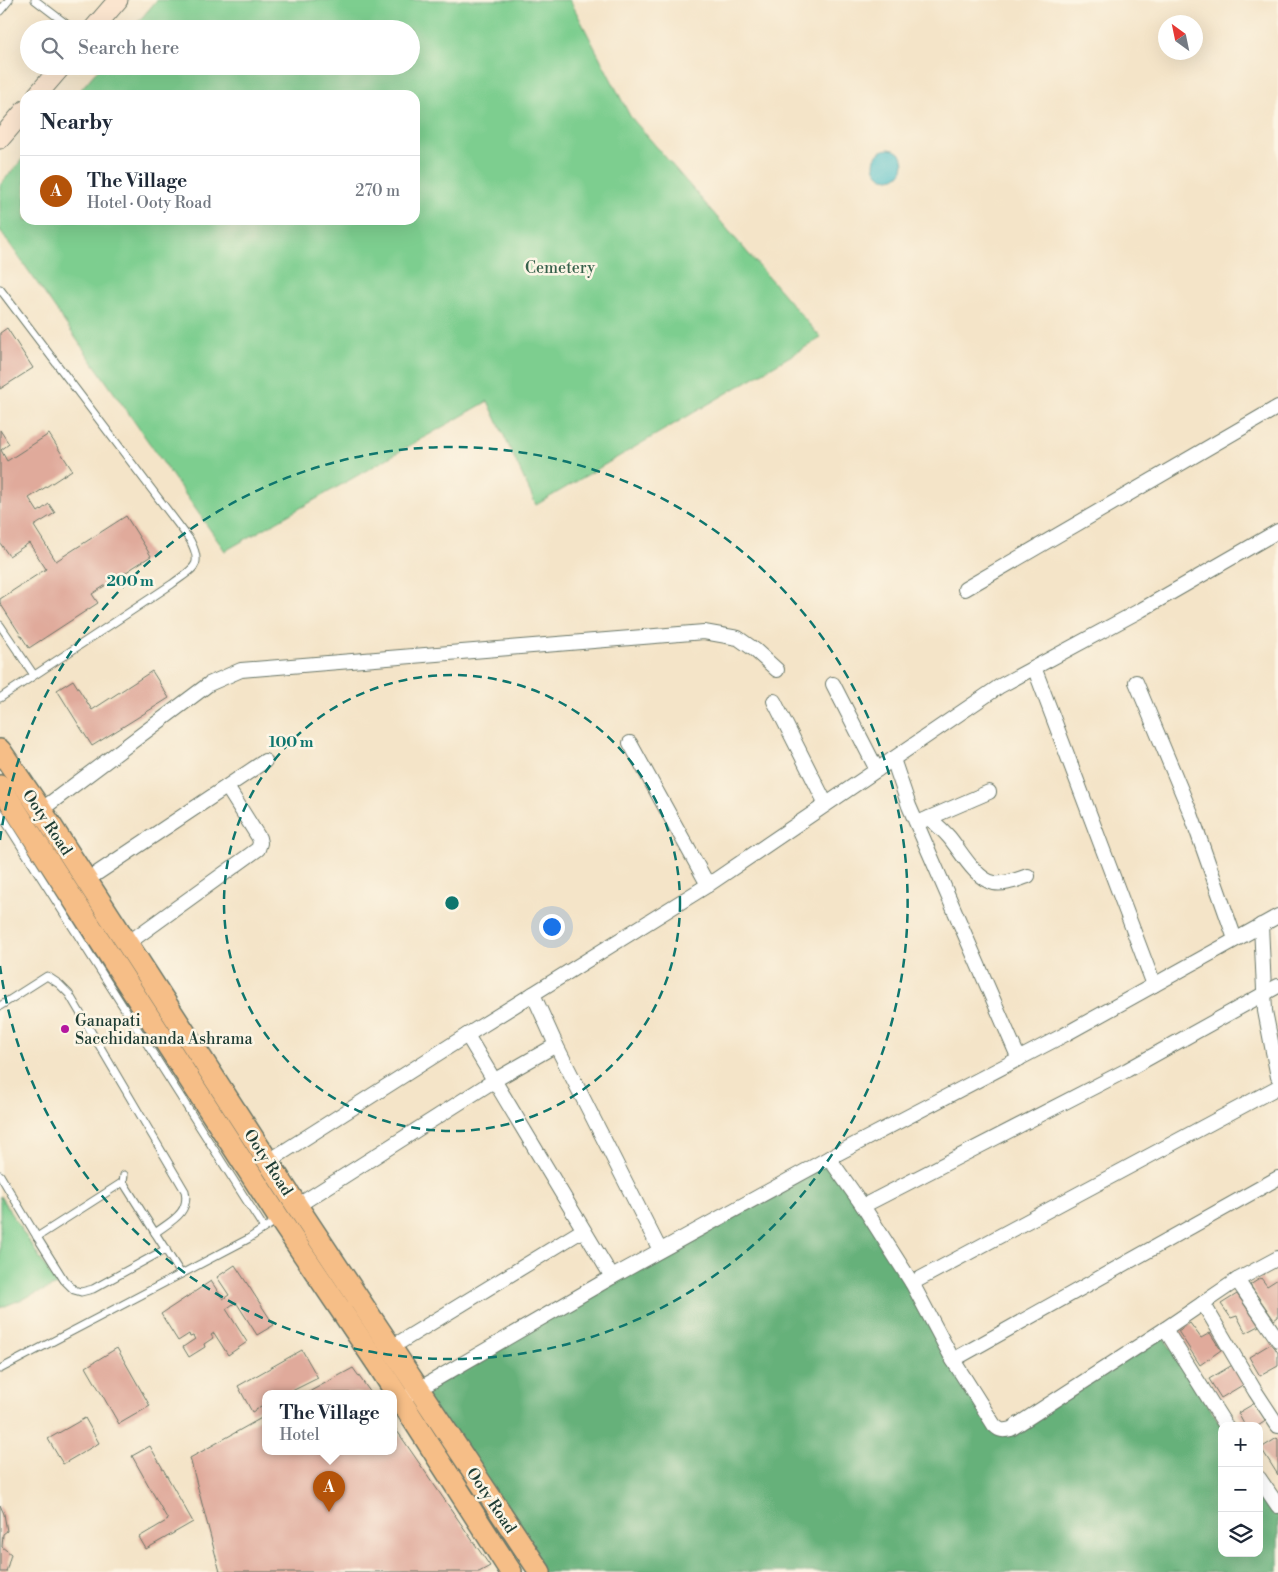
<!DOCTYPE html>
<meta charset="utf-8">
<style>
:root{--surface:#fff;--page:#f2f2f3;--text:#1f2937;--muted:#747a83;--line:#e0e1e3;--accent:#b45309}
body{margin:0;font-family:"Libre Bodoni",serif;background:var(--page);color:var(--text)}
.controls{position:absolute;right:15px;bottom:15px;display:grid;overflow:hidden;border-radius:10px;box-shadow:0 5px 20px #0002}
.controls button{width:45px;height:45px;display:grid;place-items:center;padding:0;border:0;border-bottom:1px solid var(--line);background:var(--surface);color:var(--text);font:25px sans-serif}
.compass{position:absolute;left:1158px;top:15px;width:45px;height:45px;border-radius:50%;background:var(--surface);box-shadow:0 5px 20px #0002;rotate:327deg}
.you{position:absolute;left:551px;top:926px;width:18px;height:18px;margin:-12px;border:4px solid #fff;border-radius:50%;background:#1a73e8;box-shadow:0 0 0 8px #1a73e833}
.badge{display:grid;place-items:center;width:32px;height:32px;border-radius:50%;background:var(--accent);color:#fff;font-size:16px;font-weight:700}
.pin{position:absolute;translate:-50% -41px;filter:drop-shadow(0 1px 2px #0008)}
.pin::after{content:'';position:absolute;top:26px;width:18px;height:15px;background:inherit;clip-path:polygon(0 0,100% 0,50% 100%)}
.popup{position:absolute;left:262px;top:1390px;width:135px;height:65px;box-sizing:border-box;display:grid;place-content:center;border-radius:10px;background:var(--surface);filter:drop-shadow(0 1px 4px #0005);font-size:16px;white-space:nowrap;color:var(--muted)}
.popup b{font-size:19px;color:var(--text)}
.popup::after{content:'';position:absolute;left:50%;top:100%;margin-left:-10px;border:10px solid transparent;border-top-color:var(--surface)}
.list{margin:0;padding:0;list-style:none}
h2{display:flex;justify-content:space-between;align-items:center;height:65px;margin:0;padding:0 20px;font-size:21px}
h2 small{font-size:16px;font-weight:400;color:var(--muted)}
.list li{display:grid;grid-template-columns:32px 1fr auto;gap:15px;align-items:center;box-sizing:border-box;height:70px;padding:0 20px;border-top:1px solid var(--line)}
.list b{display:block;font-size:19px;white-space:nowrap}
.list p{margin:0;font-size:16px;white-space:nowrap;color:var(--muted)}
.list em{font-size:16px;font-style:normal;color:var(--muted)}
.icon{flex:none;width:28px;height:28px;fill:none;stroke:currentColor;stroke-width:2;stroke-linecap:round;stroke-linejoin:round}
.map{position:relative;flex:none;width:1278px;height:1572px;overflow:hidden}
.search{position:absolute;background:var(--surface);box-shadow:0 5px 20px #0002;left:20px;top:20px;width:400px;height:55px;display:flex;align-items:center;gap:12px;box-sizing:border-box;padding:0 18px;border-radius:28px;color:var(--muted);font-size:19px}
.panel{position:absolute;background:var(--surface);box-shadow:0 5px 20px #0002;left:20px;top:90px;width:400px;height:135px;border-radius:15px}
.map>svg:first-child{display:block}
.green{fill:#7dce8f;stroke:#4e8662}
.forest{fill:#66b17a;stroke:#427757}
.water{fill:#52c0c8;stroke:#387e7e}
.building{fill:#e0aa9b}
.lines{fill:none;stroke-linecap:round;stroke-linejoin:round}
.lane-casing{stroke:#6a7768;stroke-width:9}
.street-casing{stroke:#6a7768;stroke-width:16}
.secondary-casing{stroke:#6a7768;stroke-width:21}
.primary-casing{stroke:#6a7768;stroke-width:24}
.lane{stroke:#fff;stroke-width:7}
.street{stroke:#fff;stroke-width:14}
.secondary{stroke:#fbe5cf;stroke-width:19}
.primary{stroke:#f6be87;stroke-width:21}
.ring{fill:none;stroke:#0f766e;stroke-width:2.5;stroke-dasharray:9 6}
.poi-dot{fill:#b5179e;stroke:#fcf5e5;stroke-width:2}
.labels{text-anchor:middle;stroke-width:5;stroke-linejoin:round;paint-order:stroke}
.park-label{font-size:16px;fill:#36614b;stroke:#fcf5e5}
.street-label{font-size:16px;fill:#1f3d34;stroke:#fcf5e5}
.poi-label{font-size:16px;fill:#1f3d34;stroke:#fcf5e5;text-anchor:start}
.centre{fill:#0f766e;stroke:#fcf5e5;stroke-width:2.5}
.ring-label{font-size:15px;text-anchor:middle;font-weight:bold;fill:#0f766e;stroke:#fcf5e5;stroke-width:5;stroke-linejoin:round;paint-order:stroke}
</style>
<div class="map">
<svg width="1278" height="1572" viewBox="0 0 1278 1572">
<rect width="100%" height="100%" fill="#fcf5e5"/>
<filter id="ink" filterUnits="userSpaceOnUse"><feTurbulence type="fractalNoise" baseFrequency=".02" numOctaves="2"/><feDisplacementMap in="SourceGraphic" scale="10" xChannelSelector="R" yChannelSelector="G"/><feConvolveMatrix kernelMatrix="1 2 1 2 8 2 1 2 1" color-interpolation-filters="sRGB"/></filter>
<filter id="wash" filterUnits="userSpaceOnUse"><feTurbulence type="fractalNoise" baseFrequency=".0096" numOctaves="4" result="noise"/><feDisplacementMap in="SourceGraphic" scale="20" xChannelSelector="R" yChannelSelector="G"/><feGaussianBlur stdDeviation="1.12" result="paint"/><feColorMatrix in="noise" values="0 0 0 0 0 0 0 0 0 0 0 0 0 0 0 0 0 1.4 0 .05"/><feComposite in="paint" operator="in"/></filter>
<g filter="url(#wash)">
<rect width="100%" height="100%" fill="#f4e4c8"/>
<g class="green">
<path d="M 157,0 L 570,0 L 630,116 L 821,338 L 536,505 L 488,401 L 225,551 L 0,230 L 0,185 L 25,156 L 25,220 L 415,220 L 415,95 L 76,95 L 101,66 L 411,66 L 411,29 L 132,29 Z"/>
<path d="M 0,1196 L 57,1285 L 0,1308 Z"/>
</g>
<path class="forest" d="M 829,1158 L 1003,1431 L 1163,1336 L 1222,1426 L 1222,1553 L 1259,1553 L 1259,1482 L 1278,1510 L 1278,1572 L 536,1572 L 419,1389 Z"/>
<circle class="water" cx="889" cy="164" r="15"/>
<g id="blocks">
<g class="building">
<path d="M 7,328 L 33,368 L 0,389 L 0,333 Z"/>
<path d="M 0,430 L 9,444 L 1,450 L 7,461 L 49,434 L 72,470 L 29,498 L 38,512 L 49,504 L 55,513 L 34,526 L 56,561 L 126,516 L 151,556 L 92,594 L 98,603 L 29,648 L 0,603 L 0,599 L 46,569 L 29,543 L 9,556 L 0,543 Z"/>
<path d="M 152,671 L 169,698 L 92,746 L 57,690 L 73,680 L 92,710 Z"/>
<path d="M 235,1265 L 274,1325 L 257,1335 L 236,1302 L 226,1309 L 247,1342 L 228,1355 L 214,1333 L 211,1335 L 213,1338 L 204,1344 L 205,1347 L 189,1357 L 183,1347 L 195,1339 L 193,1336 L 190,1337 L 189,1334 L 178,1341 L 161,1314 L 211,1281 L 223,1299 L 229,1295 L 217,1277 Z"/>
<path d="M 1261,1278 L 1267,1286 L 1278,1279 L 1278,1317 L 1274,1320 L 1250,1285 Z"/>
<path d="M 1237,1294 L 1259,1326 L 1246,1333 L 1237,1316 L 1231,1318 L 1221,1304 Z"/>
<path d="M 1190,1323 L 1201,1338 L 1210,1333 L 1221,1350 L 1200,1365 L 1178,1331 Z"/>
<path d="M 1272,1343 L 1278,1353 L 1278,1366 L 1260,1376 L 1249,1357 Z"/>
<path d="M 117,1348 L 150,1406 L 119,1424 L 86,1367 Z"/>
<path d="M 302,1350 L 318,1378 L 288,1393 L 265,1393 L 265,1405 L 252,1412 L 238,1386 Z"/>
<path d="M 1234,1364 L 1246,1383 L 1221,1398 L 1209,1379 Z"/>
<path d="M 353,1368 L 371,1393 L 307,1393 Z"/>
<path d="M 1255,1403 L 1267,1420 L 1258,1426 L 1245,1426 L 1238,1413 Z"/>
<path d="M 265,1416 L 265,1451 L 393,1451 L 393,1425 L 490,1566 L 479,1572 L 220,1572 L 190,1458 Z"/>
<path d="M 85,1418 L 99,1443 L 63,1464 L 48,1439 Z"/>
<path d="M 1277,1438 L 1278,1439 L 1278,1475 L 1261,1448 Z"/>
<path d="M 150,1446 L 193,1522 L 146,1549 L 139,1537 L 168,1520 L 132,1456 Z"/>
<path d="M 0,1505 L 4,1514 L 7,1531 L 3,1534 L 2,1547 L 11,1554 L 6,1572 L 0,1572 Z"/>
</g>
</g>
</g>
<g filter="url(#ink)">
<use href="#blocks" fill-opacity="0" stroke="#6a7768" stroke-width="1"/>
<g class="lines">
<g class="lane-casing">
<g id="lane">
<path d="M 35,0 L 73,29"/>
<path d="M 0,11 L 9,0"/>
<path d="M 0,289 L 190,540 C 204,567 193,568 172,584 L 0,698"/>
<path d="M 0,625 L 34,675"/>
<path d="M 0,813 L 264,1228"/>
<path d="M 0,1006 L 47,976 L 59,984 L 69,994 L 185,1191 C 190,1213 171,1221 155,1233"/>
<path d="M 0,1175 L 37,1237 L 64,1280 L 74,1290 L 81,1292 L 93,1289 L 166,1249"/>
<path d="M 124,1175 L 123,1182 L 181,1274"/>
<path d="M 37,1237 L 123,1182"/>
<path d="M 0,1369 L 248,1239 L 277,1220"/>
</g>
</g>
<g class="street-casing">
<g id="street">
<path d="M 965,589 L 1278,407"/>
<path d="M 1034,667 L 1154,985"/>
<path d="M 1136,682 L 1191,814 L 1235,939"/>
<path d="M 833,684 L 877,770"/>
<path d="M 774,701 L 826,804"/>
<path d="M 630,743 L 708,885"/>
<path d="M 893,759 L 909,806 L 1019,1059"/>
<path d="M 41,810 L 209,684 L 241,670 L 704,632 L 738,638 L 755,650 L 777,670"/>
<path d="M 929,818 C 936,824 943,830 949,837 C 960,850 976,880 994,883 C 1006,885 1018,879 1028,876"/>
<path d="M 922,821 L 989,792"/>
<path d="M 87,880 L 265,761"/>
<path d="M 1261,925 L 1265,1011 L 1278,1077"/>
<path d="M 128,943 L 258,849 L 260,843 L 259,838 L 227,787"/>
<path d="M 533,994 L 556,1045 L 660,1250"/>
<path d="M 467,1035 L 612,1277"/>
<path d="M 829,1158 L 863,1206 L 912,1283 L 953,1360 L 994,1425 C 1000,1431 1003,1431 1011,1429 L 1165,1329 L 1237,1280 L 1278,1258"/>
<path d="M 269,1161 L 467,1035 L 708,885 L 1000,686 L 1141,610 L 1278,531"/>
<path d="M 297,1206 L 495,1080 L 556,1045"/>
<path d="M 863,1206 L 1127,1070 L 1278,986"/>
<path d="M 1237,1280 L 1278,1340"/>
<path d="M 912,1283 L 1278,1087"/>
<path d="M 1203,1303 L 1255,1391 L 1278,1426"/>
<path d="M 1165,1329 L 1226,1426"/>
<path d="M 392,1347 L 583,1230"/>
<path d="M 953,1360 L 1278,1178"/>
<path d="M 412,1393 L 612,1277 L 829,1158 L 1064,1035 L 1278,916"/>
<path d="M 1259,1478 L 1278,1506"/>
</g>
</g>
<g class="secondary-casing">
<g id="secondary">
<path d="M 93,29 L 118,0"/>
<path d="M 37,95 L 62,66"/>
<path d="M 0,139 L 25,110"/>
</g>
</g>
<g class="primary-casing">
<g id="primary">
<path d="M 0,750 L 41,810 L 297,1206 L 540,1572"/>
<path d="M 0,786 L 279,1218 L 378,1365 L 511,1572"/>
</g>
</g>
<use href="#lane" class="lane"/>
<use href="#street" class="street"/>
<use href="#secondary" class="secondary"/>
<use href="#primary" class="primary"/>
</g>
</g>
<g class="ring">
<circle cx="452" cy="903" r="228"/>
<path d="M0 840A456 456 0 1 1 0 966"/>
</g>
<circle class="poi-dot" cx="65" cy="1029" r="5"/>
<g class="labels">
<g class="park-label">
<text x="560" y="273">Cemetery</text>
</g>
<g class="street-label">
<text transform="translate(48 822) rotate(56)" y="6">Ooty Road</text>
<text transform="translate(269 1162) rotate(57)" y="6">Ooty Road</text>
<text transform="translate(492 1500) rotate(56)" y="6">Ooty Road</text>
</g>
<g class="poi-label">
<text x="75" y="1026">Ganapati<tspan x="75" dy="18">Sacchidananda Ashrama</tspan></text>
</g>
</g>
<circle cx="452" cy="903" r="8" class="centre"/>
<g class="ring-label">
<text x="130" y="586">200 m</text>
<text x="291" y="747">100 m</text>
</g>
</svg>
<div class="controls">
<button>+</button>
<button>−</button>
<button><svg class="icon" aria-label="layers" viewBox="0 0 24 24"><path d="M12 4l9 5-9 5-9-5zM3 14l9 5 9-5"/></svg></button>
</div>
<svg class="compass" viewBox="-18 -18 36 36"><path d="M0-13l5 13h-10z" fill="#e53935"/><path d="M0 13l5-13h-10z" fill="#747a83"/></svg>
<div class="you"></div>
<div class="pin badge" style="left:329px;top:1512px">A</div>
<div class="popup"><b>The Village</b>Hotel</div>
<div class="search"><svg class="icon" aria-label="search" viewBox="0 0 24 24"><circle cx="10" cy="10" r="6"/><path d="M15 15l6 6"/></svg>Search here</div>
<section class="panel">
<h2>Nearby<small></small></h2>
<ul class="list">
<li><span class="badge">A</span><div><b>The Village</b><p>Hotel · Ooty Road</p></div><em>270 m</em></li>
</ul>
</section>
</div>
